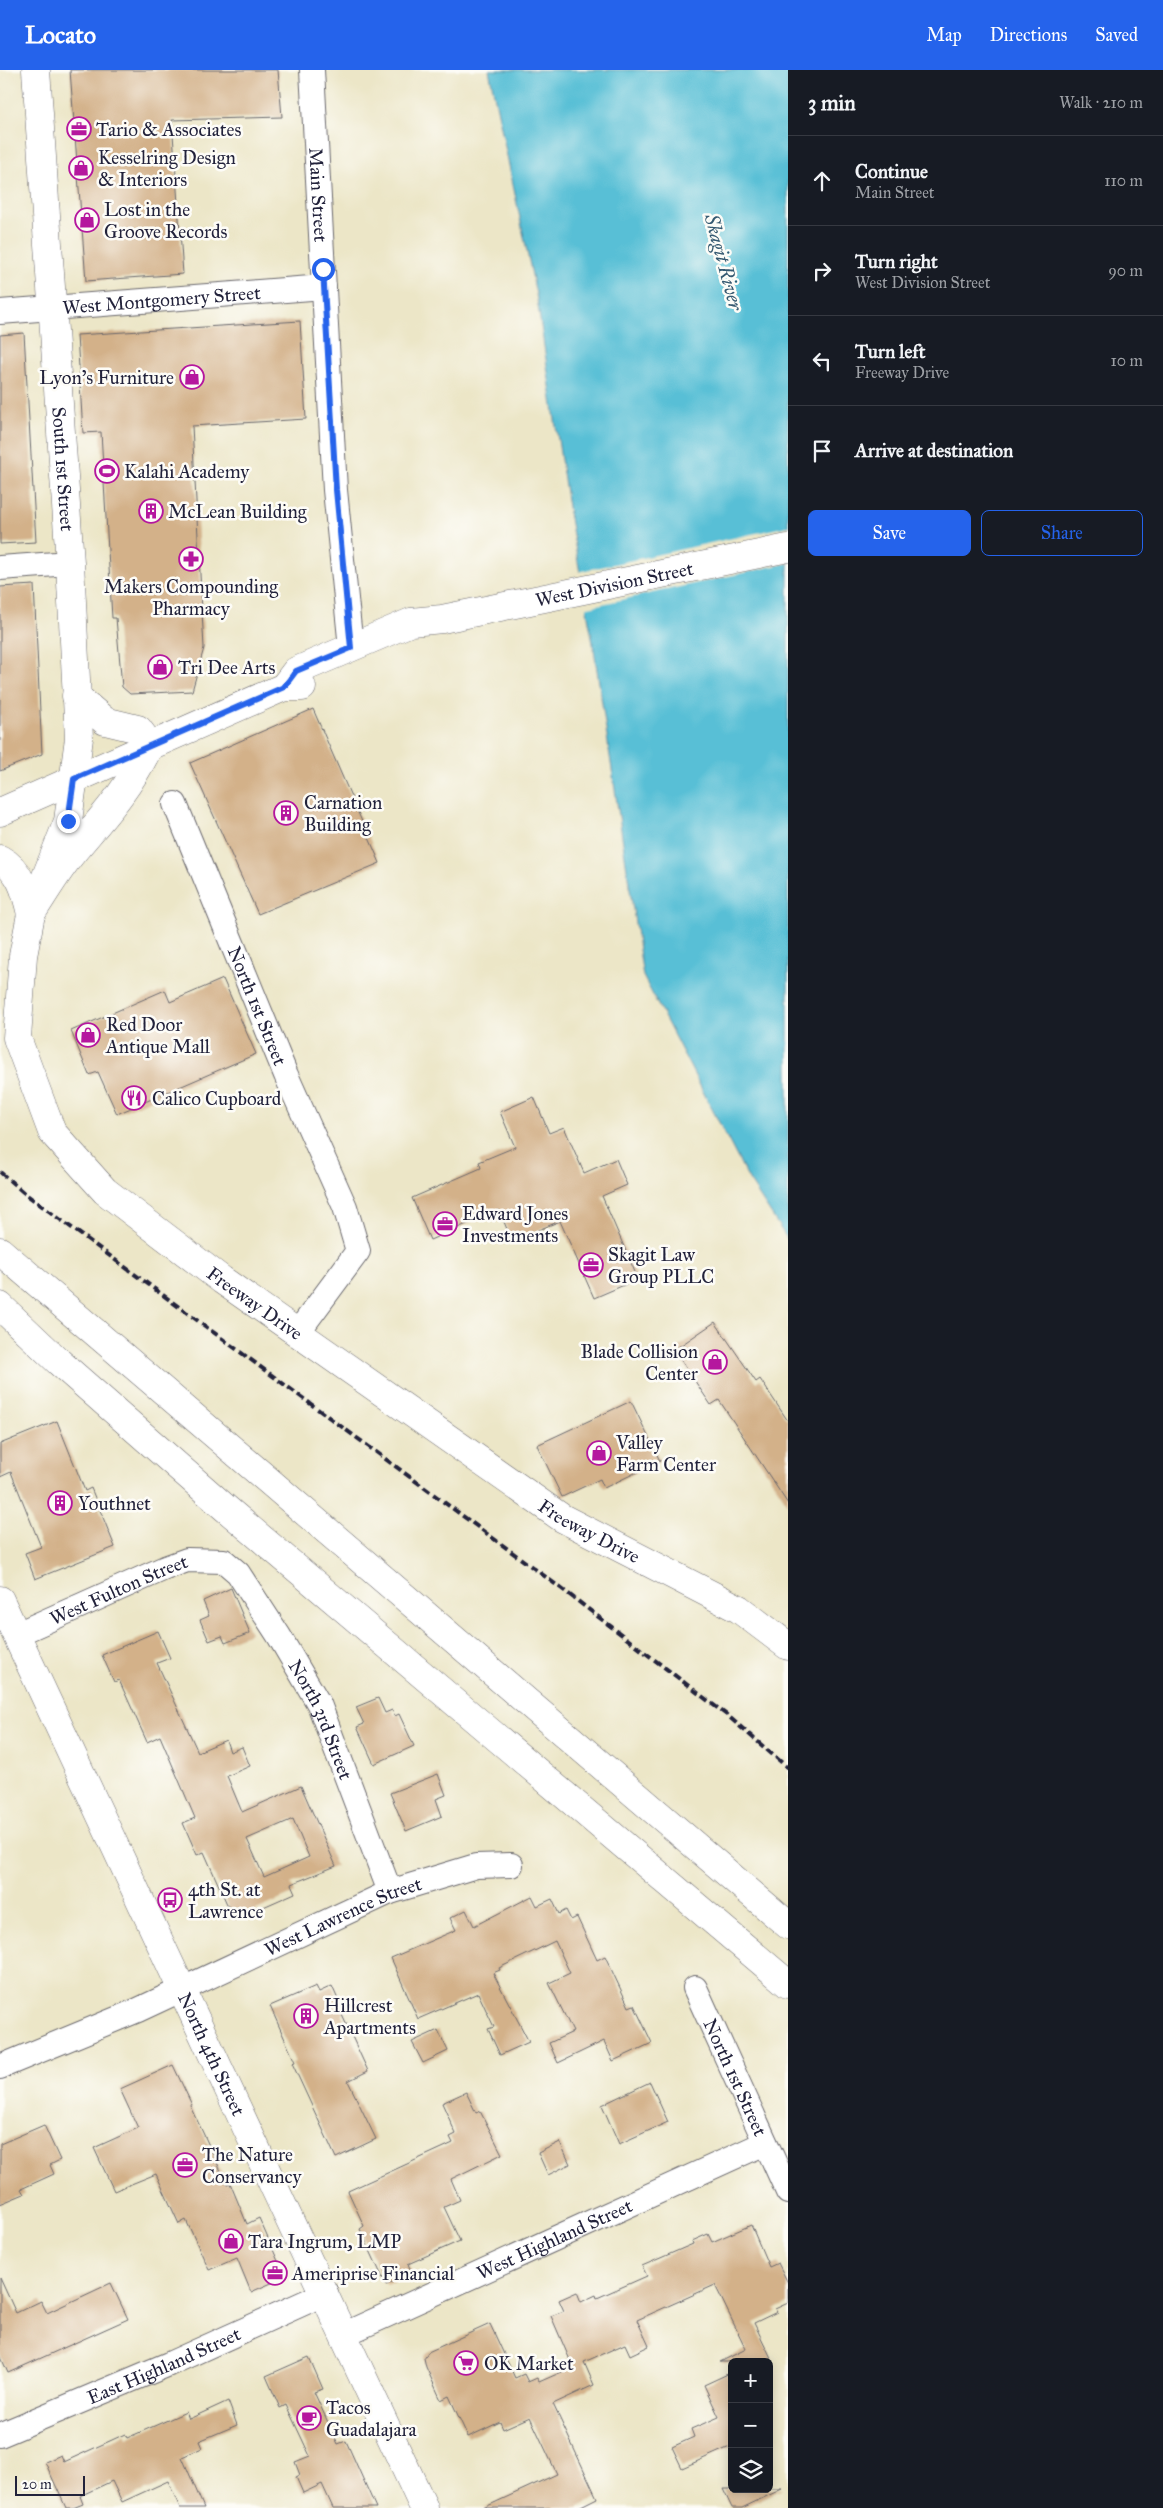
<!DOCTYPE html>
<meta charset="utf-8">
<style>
:root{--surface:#171b24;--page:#242831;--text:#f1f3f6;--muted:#9ea1a6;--line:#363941;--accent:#2563eb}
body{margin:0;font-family:"IM FELL Great Primer",serif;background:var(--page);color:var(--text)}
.controls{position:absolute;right:15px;bottom:15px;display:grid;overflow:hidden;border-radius:8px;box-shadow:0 2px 12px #0003}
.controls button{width:45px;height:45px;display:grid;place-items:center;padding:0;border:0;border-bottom:1px solid var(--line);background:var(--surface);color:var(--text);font:25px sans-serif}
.scale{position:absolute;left:15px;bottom:12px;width:70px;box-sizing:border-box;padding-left:5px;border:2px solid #22223b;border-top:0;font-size:14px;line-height:18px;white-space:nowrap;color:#22223b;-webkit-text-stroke:4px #fdfcf7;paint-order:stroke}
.stop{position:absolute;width:15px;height:15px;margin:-11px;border:4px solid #2563eb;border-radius:50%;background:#fff}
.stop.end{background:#2563eb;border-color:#fff;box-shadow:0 1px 5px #0008}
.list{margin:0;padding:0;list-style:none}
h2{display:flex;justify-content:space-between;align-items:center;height:65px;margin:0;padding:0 20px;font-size:21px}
h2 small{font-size:16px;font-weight:400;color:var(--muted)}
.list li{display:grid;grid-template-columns:32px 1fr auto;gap:15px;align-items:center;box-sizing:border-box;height:90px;padding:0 20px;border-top:1px solid var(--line)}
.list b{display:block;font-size:19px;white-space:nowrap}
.list p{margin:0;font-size:16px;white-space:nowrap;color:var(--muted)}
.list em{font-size:16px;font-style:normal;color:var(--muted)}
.actions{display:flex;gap:10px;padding:15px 20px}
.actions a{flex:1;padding:11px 0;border:1px solid var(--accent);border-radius:8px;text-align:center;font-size:18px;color:var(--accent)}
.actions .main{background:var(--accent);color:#fff}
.icon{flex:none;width:28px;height:28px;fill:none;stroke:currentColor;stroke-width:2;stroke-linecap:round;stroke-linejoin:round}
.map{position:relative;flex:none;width:788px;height:2438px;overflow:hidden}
header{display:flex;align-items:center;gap:30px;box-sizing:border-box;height:70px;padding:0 25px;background:var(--accent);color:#fff}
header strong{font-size:24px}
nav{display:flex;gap:28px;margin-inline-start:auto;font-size:18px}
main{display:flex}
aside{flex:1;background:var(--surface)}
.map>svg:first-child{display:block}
.water{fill:#58bfd6;stroke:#3d7088}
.pier{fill:#ece6c7}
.building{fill:#d3b189;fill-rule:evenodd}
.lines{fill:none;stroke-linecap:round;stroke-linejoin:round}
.minor-casing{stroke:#69676c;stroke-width:26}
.tertiary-casing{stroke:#69676c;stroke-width:29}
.secondary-casing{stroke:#69676c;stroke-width:29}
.primary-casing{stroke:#69676c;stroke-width:29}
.motorway-casing{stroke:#69676c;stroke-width:29}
.minor{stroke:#fff;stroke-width:24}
.tertiary{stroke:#fff;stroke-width:28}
.secondary{stroke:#fff;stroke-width:28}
.primary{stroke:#fff;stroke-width:28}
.motorway{stroke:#fff;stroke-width:28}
.rail{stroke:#22223b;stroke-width:4;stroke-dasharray:8 4;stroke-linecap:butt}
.route{stroke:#2563eb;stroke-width:6}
.labels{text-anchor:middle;stroke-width:5;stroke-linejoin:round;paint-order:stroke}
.poi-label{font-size:19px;fill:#22223b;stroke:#fdfcf7;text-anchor:start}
.street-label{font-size:19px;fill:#22223b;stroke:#fdfcf7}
.water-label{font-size:20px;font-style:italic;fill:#355971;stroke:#fdfcf7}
</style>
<header>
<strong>Locato</strong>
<nav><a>Map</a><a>Directions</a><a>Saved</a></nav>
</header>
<main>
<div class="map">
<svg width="788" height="2438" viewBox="0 0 788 2438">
<rect width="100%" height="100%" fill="#fdfcf7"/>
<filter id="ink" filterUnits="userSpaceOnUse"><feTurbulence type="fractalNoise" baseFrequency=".02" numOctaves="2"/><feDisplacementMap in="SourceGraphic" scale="10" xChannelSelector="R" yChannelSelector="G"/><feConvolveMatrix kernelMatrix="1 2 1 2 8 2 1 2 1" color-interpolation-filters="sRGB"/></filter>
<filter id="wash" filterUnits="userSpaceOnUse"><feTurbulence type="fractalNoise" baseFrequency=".0096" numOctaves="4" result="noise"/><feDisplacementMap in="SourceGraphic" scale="20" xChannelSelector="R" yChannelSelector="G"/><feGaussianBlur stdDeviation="1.12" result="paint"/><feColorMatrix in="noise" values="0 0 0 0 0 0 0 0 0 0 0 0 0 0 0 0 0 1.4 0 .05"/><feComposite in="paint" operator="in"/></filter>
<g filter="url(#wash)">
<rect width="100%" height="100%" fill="#ece6c7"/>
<path class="water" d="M 489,0 L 788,0 L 788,1170 L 749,1110 L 643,906 L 593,573 L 569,443 L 537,229 Z"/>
<path class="pier" d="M 788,456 L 788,493 L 584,538 L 578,502 Z"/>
<g id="blocks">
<g class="building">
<path d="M 70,0 L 278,0 L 282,47 L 172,50 L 183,204 L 86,211 Z"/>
<path d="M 300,251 L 306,349 L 192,356 L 204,578 L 192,621 L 130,624 L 122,617 L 116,548 L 112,548 L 101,362 L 83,363 L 77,265 Z"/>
<path d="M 24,263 L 36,472 L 0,474 L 0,265 Z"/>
<path d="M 34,515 L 42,684 L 0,701 L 0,517 Z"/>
<path d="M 313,639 L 380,793 L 258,844 L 190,693 Z"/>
<path d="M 223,909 L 256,984 L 117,1044 L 98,1002 L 89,1005 L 71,961 L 165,920 L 170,932 Z"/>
<path d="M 534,1027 L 549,1063 L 564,1057 L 584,1103 L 616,1089 L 627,1115 L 602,1126 L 638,1209 L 594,1228 L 560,1151 L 512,1171 L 499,1140 L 430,1170 L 412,1128 L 481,1098 L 479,1092 L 515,1077 L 500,1042 Z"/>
<path d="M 715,1252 L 756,1312 L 760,1309 L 788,1351 L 788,1434 L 719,1330 L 711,1335 L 674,1280 Z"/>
<path d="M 631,1331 L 660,1391 L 604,1418 L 600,1409 L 562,1427 L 537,1375 Z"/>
<path d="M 57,1351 L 85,1421 L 91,1418 L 115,1477 L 35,1509 L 25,1483 L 41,1477 L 11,1402 L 0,1407 L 0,1374 Z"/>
<path d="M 231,1518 L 250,1563 L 225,1573 L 222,1566 L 209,1571 L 200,1550 L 209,1546 L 203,1531 Z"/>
<path d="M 158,1561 L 170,1588 L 157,1593 L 198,1682 L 226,1670 L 230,1682 L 242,1677 L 250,1696 L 227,1706 L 242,1742 L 301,1716 L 336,1796 L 291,1814 L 295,1823 L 234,1850 L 204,1782 L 197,1785 L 183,1753 L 195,1748 L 160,1666 L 147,1672 L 119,1610 L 114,1612 L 102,1585 ZM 293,1749 L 309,1787 L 264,1807 L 247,1769 Z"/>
<path d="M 378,1628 L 385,1643 L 392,1640 L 395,1646 L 399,1644 L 414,1676 L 374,1694 L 357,1657 L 364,1654 L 356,1637 Z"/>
<path d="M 438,1704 L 446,1725 L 436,1729 L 442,1746 L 406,1761 L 390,1723 Z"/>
<path d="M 532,1826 L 537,1836 L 552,1829 L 559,1844 L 566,1840 L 571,1850 L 577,1847 L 597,1890 L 605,1886 L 629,1937 L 634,1935 L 652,1973 L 613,1991 L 604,1971 L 558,1993 L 549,1973 L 573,1962 L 549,1913 L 570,1903 L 555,1871 L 499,1898 L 500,1900 L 493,1903 L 529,1972 L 500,1985 L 488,1959 L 494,1957 L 478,1923 L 418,1949 L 391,1888 L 456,1860 L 450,1848 L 466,1840 L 474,1856 Z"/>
<path d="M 316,1916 L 319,1922 L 332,1916 L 344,1943 L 342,1945 L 368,2001 L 348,2011 L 376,2069 L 336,2088 L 292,1993 L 295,1992 L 270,1936 Z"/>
<path d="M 438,1960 L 448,1981 L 423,1993 L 412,1972 Z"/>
<path d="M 173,1995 L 192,2035 L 190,2035 L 227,2114 L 230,2113 L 247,2154 L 259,2148 L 285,2207 L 251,2222 L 237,2188 L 209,2200 L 186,2150 L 179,2154 L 156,2104 L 114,2121 L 94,2078 L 138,2058 L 120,2019 Z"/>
<path d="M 650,2012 L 668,2052 L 619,2074 L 602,2035 Z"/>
<path d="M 466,2022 L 476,2043 L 480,2041 L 502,2084 L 451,2109 L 460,2130 L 444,2137 L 460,2171 L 408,2194 L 412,2203 L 386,2215 L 360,2159 L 364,2156 L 348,2121 L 453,2073 L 450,2067 L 456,2064 L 442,2033 Z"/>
<path d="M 44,2055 L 60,2090 L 50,2095 L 54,2104 L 21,2119 L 24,2124 L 0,2134 L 0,2074 Z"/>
<path d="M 560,2072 L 570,2094 L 548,2105 L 538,2083 Z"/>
<path d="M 751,2155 L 769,2197 L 778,2193 L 788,2213 L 788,2233 L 775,2239 L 777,2242 L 754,2253 L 773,2292 L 720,2292 L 746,2279 L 715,2215 L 637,2250 L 649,2276 L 630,2285 L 625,2274 L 584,2292 L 594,2315 L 553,2334 L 597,2428 L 577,2438 L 483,2438 L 557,2404 L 530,2347 L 503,2359 L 500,2352 L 468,2367 L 449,2326 L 441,2330 L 426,2297 L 424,2288 L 428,2282 L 490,2254 L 515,2308 L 524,2304 L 528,2312 L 537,2308 L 539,2312 L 573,2297 L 551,2246 L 564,2241 L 559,2230 L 577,2222 L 581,2232 L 596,2225 L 597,2228 L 647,2206 L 642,2196 L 693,2174 L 692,2171 L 708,2164 L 712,2172 Z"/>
<path d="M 0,2208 L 16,2243 L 41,2231 L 47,2243 L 111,2213 L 128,2249 L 8,2303 L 0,2285 Z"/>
<path d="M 309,2287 L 323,2319 L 314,2322 L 338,2374 L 346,2371 L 376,2438 L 333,2438 L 322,2414 L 303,2423 L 296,2407 L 300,2405 L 295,2392 L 310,2386 L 286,2335 L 280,2338 L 266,2306 Z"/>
<path d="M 732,2302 L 732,2376 L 682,2398 L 672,2377 L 694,2367 L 691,2359 L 719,2347 L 704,2315 Z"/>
<path d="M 228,2331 L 237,2355 L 199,2371 L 202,2378 L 182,2387 L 204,2438 L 180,2438 L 168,2411 L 122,2432 L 112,2411 L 80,2426 L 83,2434 L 73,2438 L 66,2438 L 45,2392 L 61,2385 L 64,2392 L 125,2364 L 127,2368 L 186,2342 L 189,2349 Z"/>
<path d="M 723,2419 L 782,2419 L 742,2438 L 732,2438 Z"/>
</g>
</g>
</g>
<g filter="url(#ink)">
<use href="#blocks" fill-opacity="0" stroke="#69676c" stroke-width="1"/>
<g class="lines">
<g class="minor-casing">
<g id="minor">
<path id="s1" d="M 312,0 L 335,420 L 351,578"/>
<path id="s2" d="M 0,242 L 324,217"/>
<path d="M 0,498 L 70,493"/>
<path id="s3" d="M 175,734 L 286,1005 L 345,1137 L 358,1181 L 298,1262"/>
<path id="s4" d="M 17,1564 L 165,1498 L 187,1490 L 224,1491 L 238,1503 L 279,1566 L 319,1634 L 390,1822"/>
<path id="s5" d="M 695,1918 L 788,2122"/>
<path id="s6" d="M 0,1997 L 138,1940 L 390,1822 L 476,1796 L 511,1795"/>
<path id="s7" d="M 345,2264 L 765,2073"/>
<path id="s8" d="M 0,2365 L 169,2294 L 326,2223"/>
</g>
</g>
<g class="tertiary-casing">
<g id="tertiary">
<path id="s9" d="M 36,0 L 70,493 L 79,668 L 68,751 L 31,844 L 23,886 L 17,968 L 52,1062 L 105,1121 L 222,1210 L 562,1448 L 739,1539 L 788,1576"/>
</g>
</g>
<g class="secondary-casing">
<g id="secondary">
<path id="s10" d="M 0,1530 L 424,2438"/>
</g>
</g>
<g class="primary-casing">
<g id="primary">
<path id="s11" d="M 284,617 L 296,601 L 411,552 L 442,549 L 788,478"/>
<path d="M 76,626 L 105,651 L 138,659 L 150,675"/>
<path d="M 0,742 L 284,617 L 302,617"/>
<path d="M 0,789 C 21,800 26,823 31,844"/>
<path d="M 31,844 C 45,823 58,800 74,781 C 106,743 128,720 150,675"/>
</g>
</g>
<g class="motorway-casing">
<g id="motorway">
<path d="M 0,1181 L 788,1855"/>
<path d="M 0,1236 L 59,1292 L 223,1436 L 788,1914"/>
</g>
</g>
<use href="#minor" class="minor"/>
<use href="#tertiary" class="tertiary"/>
<use href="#secondary" class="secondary"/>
<use href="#primary" class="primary"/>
<use href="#motorway" class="motorway"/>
<path class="rail" d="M 0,1102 L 23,1122 L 562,1519 L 728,1646 L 788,1698"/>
</g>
</g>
<g class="lines" filter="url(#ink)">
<path class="route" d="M 68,751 L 74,709 L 284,617 L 296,601 L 351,578 L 336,420 L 323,199"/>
</g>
<defs>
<g id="office-ring" transform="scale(1.25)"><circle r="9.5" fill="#fdfcf7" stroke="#b5179e" stroke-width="1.5"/><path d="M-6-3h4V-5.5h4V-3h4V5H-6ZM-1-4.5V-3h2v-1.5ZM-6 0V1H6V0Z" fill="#b5179e"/></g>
<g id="shop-ring" transform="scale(1.25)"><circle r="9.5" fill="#fdfcf7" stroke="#b5179e" stroke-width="1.5"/><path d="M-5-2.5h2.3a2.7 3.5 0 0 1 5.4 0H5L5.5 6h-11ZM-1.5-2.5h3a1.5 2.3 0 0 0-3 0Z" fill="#b5179e"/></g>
<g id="stadium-ring" transform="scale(1.25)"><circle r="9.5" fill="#fdfcf7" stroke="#b5179e" stroke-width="1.5"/><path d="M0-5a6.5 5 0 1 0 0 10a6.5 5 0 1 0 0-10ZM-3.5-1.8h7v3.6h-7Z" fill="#b5179e"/></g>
<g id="building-ring" transform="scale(1.25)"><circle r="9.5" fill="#fdfcf7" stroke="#b5179e" stroke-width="1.5"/><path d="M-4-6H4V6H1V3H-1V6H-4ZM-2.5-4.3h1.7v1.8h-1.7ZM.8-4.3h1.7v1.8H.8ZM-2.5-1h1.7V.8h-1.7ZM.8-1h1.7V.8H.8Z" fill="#b5179e"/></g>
<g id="pharmacy-ring" transform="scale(1.25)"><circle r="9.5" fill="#fdfcf7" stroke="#b5179e" stroke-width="1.5"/><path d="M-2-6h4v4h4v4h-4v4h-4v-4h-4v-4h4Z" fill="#b5179e"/></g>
<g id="restaurant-ring" transform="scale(1.25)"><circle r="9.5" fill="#fdfcf7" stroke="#b5179e" stroke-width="1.5"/><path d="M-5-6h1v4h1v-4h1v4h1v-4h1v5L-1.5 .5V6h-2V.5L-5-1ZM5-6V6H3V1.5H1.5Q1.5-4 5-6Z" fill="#b5179e"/></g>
<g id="bus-ring" transform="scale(1.25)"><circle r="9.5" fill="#fdfcf7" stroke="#b5179e" stroke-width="1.5"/><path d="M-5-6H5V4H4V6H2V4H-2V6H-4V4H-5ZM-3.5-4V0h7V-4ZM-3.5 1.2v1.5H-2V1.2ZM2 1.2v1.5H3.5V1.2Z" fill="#b5179e"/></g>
<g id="supermarket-ring" transform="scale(1.25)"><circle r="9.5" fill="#fdfcf7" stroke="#b5179e" stroke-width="1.5"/><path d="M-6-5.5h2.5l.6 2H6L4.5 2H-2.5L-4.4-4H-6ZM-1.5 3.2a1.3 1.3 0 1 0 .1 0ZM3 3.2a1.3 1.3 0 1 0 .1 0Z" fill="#b5179e"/></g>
<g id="cafe-ring" transform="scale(1.25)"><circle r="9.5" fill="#fdfcf7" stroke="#b5179e" stroke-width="1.5"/><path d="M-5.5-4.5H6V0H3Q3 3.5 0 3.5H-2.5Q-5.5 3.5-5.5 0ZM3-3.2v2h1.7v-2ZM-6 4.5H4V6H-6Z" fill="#b5179e"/></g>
</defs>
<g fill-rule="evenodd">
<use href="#office-ring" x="79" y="59"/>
<use href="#shop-ring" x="81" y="98"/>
<use href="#shop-ring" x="87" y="150"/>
<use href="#shop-ring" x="192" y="307"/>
<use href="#stadium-ring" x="107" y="401"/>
<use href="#building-ring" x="151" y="441"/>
<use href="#pharmacy-ring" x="191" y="489"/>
<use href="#shop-ring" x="160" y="597"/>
<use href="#building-ring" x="286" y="743"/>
<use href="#shop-ring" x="88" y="965"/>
<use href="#restaurant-ring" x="134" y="1028"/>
<use href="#office-ring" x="445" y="1154"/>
<use href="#office-ring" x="591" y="1195"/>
<use href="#shop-ring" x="715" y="1292"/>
<use href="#shop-ring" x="599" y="1383"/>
<use href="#building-ring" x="60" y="1433"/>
<use href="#bus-ring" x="170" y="1830"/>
<use href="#building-ring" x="306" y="1946"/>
<use href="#office-ring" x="185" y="2095"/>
<use href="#shop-ring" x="231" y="2171"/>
<use href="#office-ring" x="275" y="2203"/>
<use href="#supermarket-ring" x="466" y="2293"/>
<use href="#cafe-ring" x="309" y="2348"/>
</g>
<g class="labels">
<g class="poi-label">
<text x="96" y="66">Tario &amp; Associates</text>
<text x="98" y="94">Kesselring Design<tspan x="98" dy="22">&amp; Interiors</tspan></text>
<text x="104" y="146">Lost in the<tspan x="104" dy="22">Groove Records</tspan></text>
<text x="174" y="314" text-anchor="end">Lyon's Furniture</text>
<text x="124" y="408">Kalahi Academy</text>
<text x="168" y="448">McLean Building</text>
<text x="191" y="523" text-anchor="middle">Makers Compounding<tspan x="191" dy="22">Pharmacy</tspan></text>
<text x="178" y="604">Tri Dee Arts</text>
<text x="304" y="739">Carnation<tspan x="304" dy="22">Building</tspan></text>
<text x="106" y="961">Red Door<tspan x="106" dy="22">Antique Mall</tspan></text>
<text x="152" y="1035">Calico Cupboard</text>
<text x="462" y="1150">Edward Jones<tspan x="462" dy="22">Investments</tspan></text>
<text x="608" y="1191">Skagit Law<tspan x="608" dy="22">Group PLLC</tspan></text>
<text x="698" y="1288" text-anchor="end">Blade Collision<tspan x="698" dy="22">Center</tspan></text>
<text x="616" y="1379">Valley<tspan x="616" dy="22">Farm Center</tspan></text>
<text x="78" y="1440">Youthnet</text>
<text x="188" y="1826">4th St. at<tspan x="188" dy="22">Lawrence</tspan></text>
<text x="324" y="1942">Hillcrest<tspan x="324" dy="22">Apartments</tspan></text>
<text x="202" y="2091">The Nature<tspan x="202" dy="22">Conservancy</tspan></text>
<text x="248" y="2178">Tara Ingrum, LMP</text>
<text x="292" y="2210">Ameriprise Financial</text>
<text x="484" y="2300">OK Market</text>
<text x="326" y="2344">Tacos<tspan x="326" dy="22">Guadalajara</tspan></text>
</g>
<g class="street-label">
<text dy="7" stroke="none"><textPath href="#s1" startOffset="125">Main Street</textPath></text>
<text dy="7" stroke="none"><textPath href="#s2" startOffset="162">West Montgomery Street</textPath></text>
<text dy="7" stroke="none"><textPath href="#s9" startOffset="400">South 1st Street</textPath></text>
<text dy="7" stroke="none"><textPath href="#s11" startOffset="352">West Division Street</textPath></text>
<text dy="7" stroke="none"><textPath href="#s3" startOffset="218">North 1st Street</textPath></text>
<text dy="7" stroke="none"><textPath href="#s9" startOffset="1345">Freeway Drive</textPath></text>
<text dy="7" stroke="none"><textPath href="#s9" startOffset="1750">Freeway Drive</textPath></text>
<text dy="7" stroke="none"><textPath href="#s4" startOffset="111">West Fulton Street</textPath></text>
<text dy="7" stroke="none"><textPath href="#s4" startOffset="410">North 3rd Street</textPath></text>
<text dy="7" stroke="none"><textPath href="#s6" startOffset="375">West Lawrence Street</textPath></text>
<text dy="7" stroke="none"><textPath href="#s10" startOffset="501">North 4th Street</textPath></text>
<text dy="7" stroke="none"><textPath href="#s5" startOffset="98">North 1st Street</textPath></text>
<text dy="7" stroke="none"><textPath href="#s7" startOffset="230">West Highland Street</textPath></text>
<text dy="7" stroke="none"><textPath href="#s8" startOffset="178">East Highland Street</textPath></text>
</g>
<g class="water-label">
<text transform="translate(724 192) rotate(75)" y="7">Skagit River</text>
</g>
</g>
</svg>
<div class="controls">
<button>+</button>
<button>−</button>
<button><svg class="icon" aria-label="layers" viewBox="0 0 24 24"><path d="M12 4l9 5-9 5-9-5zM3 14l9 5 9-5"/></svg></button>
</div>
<div class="scale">20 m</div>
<div class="stop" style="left:323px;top:199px"></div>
<div class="stop end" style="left:68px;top:751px"></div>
</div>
<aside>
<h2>3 min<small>Walk · 210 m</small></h2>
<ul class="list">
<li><svg class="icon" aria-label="ahead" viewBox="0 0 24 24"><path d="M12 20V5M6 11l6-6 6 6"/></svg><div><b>Continue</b><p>Main Street</p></div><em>110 m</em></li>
<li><svg class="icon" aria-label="right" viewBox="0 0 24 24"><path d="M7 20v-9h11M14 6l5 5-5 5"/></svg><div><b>Turn right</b><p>West Division Street</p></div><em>90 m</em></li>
<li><svg class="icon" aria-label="left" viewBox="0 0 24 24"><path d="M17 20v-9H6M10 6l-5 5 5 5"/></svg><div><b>Turn left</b><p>Freeway Drive</p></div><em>10 m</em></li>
<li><svg class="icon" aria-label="arrive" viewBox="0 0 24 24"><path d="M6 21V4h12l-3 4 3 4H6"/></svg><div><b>Arrive at destination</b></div></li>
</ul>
<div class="actions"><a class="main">Save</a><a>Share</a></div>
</aside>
</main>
